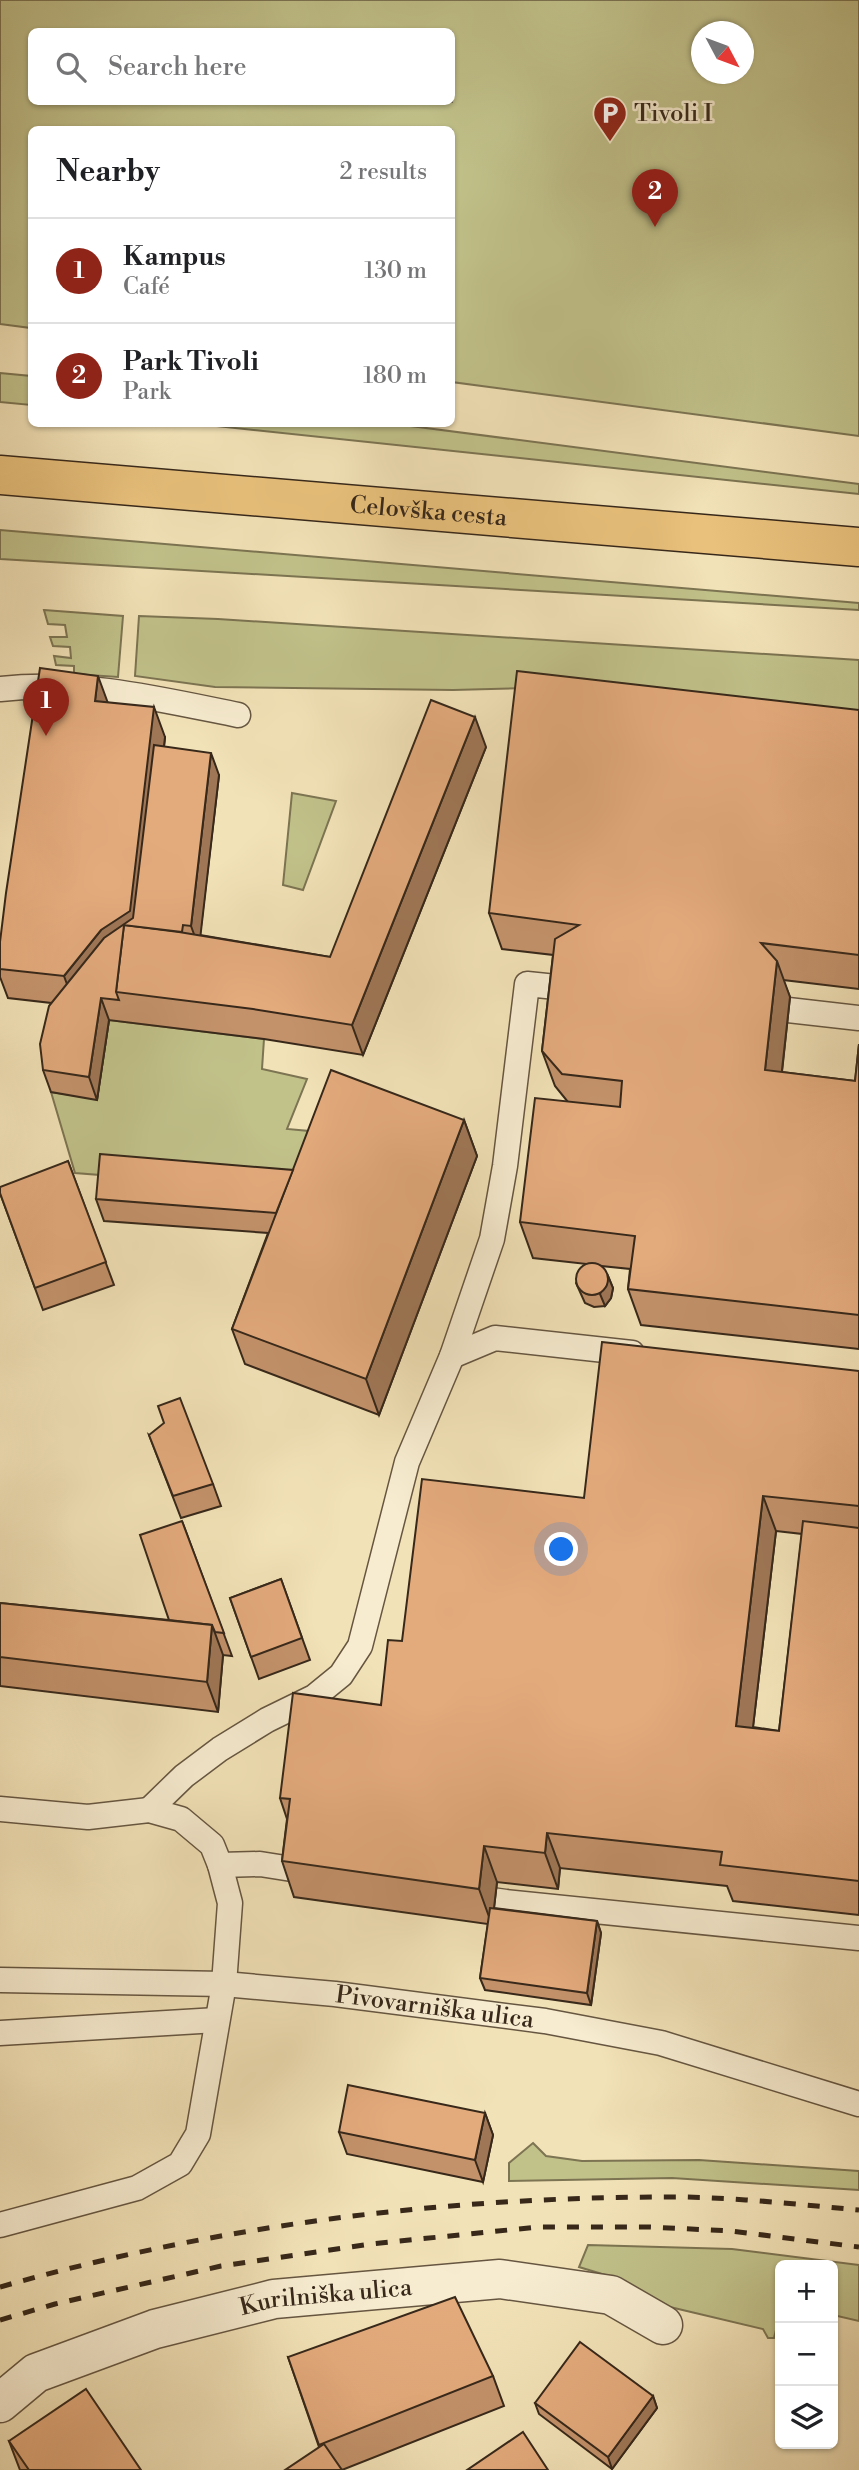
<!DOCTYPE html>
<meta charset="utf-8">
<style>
:root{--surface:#fff;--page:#f6f6f6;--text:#202124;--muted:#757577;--line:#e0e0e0;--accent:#8f2418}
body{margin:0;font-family:"Libre Bodoni",serif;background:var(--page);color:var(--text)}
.controls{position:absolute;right:21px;bottom:21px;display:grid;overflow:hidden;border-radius:10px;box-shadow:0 2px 5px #0004}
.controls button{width:63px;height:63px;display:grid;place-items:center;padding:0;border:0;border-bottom:2px solid var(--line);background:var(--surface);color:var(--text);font:35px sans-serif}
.compass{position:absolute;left:691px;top:21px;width:63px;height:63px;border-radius:50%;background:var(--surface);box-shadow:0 2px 5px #0004;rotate:131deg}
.you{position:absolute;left:562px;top:1550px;width:24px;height:24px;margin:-18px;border:5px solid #fff;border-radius:50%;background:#1a73e8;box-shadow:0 0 0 10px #1a73e833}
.badge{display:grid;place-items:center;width:46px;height:46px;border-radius:50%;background:var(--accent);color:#fff;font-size:23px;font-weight:700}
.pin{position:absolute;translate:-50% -58px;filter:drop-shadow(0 2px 4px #0008)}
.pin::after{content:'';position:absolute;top:37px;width:24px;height:21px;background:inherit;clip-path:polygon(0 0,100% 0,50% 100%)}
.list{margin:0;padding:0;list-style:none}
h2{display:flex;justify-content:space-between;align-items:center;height:91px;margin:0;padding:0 28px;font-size:30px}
h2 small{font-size:23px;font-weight:400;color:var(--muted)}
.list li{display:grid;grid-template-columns:46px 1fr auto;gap:21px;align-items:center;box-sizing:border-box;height:105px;padding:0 28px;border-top:2px solid var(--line)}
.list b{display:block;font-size:26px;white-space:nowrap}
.list p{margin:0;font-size:23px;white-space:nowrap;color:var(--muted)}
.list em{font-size:23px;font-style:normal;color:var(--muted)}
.icon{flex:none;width:38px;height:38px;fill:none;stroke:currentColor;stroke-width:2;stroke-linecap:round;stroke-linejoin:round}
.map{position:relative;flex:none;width:859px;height:2470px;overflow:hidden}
.search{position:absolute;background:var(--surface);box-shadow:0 2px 5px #0004;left:28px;top:28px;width:427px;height:77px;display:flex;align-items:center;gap:18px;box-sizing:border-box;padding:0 24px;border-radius:10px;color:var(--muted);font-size:26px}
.panel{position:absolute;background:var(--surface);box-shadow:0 2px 5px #0004;left:28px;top:126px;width:427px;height:301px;border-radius:10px}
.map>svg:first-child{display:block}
.green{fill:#c1c18a;stroke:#7c7452;stroke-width:2;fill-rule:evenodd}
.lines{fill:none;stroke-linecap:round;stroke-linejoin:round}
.lane-casing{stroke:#665641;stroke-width:27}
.street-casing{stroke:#665641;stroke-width:41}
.primary-casing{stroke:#37281a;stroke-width:41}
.lane{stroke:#f7ecd0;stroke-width:24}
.street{stroke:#f7ecd0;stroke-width:38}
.primary{stroke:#e9c17c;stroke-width:38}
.rail{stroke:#37281a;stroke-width:5;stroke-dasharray:12 12;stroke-linecap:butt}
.wall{fill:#c3926b;stroke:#37281a;stroke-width:2;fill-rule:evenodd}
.shaded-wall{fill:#9f7757;stroke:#37281a;stroke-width:2}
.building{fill:#e3aa7c;stroke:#37281a;stroke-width:2}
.labels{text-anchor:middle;stroke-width:5;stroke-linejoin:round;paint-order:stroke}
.poi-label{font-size:24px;fill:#37281a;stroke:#f7ecd0;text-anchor:start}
.street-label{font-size:24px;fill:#37281a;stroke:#f7ecd0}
</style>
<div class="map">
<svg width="859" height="2470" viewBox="0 0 859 2470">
<rect width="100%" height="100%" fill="#f2e2b7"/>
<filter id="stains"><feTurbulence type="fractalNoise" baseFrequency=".00286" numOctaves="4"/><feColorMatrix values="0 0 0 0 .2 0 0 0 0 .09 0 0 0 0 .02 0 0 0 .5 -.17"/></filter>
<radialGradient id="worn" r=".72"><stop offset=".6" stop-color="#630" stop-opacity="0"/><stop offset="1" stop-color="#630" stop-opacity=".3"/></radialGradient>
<g class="green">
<path d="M 0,0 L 859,0 L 859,436 L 452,382 L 452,130 L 32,130 L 31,328 L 0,324 ZM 32,32 L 452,32 L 452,102 L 32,102 ZM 702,32 L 744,32 L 744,74 L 702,74 Z"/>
<path d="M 0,373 L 31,376 L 31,405 L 0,402 Z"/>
<path d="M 198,424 L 395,424 L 859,484 L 859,494 Z"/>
<path d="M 0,530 L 859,603 L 859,610 L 0,559 Z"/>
<path d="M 44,610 L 123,616 L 118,677 L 74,674 L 74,666 L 56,665 L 54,656 L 71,658 L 70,647 L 53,646 L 50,637 L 67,637 L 65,625 L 48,624 Z"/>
<path d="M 139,616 L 218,619 L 859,660 L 859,744 L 565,687 L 453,690 L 215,687 L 135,676 Z"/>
<path d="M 292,793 L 336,801 L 303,890 L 283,885 Z"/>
<path d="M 109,1020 L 264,1039 L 262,1069 L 307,1079 L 287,1129 L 309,1131 L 291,1190 L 75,1173 L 51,1092 L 97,1099 Z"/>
<path d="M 533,2143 L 546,2156 L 582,2161 L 699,2160 L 859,2171 L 859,2190 L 672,2178 L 509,2181 L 509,2163 Z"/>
<path d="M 588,2245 L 732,2249 L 859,2265 L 859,2321 L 833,2315 L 833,2265 L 780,2265 L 780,2314 L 774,2338 L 768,2338 L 763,2329 L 670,2307 L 612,2277 L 579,2267 Z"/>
</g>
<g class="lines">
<g class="lane-casing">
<g id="lane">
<path d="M 0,689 C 81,680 159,699 238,715"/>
<path d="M 788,1010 L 859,1018"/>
<path d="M 452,1356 L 495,1338 L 632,1353"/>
<path d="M 0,1809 L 88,1817 L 149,1810 L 181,1819 L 212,1845 L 220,1865 L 230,1903 L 224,1984 L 198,2134 L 180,2164 L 137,2188 L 0,2225"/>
<path d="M 149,1810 L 184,1776 L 220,1749 L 267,1720 L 314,1697 L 341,1675 L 360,1646 L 407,1462 L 452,1356 L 492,1239 L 505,1166 L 527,984 L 566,988"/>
<path d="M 220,1865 L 260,1864 L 317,1873"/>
<path d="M 463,1896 L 506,1902 L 859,1938"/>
<path id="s1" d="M 0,1980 L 224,1984 L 335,1994 L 545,2021 L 661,2043 L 859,2104"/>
<path d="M 0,2033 L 217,2020"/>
</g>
</g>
<g class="street-casing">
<g id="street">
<path id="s2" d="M 0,2403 L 36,2373 L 155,2329 L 274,2299 L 500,2279 L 611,2295 L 663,2325"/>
</g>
</g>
<g class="primary-casing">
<g id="primary">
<path id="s3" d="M 0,475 L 859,547"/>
</g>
</g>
<use href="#lane" class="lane"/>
<use href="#street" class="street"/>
<use href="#primary" class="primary"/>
<g class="rail">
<path d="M 0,2287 C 215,2226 435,2198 658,2197 C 725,2196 793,2204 859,2210"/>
<path d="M 0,2320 L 55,2304 L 221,2266 L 370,2244 L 538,2227 L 649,2227 L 731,2231 L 859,2247"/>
</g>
</g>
<g class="wall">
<path d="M 107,702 L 165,737 L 164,747 L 219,775 L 200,935 L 330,957 L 486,747 L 363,1055 L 264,1039 L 109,1020 L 97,1100 L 51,1092 L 43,1070 L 51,1003 L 8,998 L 0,977 L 0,942 Z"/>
<path d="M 859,710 L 859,989 L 783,980 L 790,997 L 782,1072 L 855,1081 L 859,1044 L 859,1349 L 641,1325 L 628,1289 L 630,1269 L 601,1266 L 608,1276 L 613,1288 L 611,1298 L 605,1306 L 594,1307 L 585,1303 L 576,1283 L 587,1264 L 533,1258 L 520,1222 L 568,1102 L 555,1086 L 542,1051 L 553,955 L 502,949 L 489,913 Z"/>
<path d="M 464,1120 L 477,1156 L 379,1415 L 245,1364 L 232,1329 L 268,1233 L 104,1221 L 96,1199 L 293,1170 Z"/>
<path d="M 68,1161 L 114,1285 L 43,1310 L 0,1193 Z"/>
<path d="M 859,1371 L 859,1915 L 733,1901 L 727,1886 L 560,1868 L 558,1889 L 497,1882 L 494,1908 L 597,1921 L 601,1933 L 591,2005 L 485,1990 L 480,1978 L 488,1924 L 294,1897 L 282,1861 L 287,1819 L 280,1798 L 381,1705 L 402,1641 L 584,1498 ZM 776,1531 L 802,1534 L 779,1731 L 753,1727 Z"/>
<path d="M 149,1435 L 213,1484 L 221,1506 L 181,1518 Z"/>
<path d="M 182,1521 L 232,1656 L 223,1655 L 218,1712 L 0,1686 L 0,1603 L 169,1620 Z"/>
<path d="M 281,1579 L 310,1660 L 259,1679 L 230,1598 Z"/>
<path d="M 485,2113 L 493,2135 L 483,2182 L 347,2154 L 339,2132 Z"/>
<path d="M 288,2357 L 493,2376 L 504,2406 L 342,2470 L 319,2447 Z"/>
<path d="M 653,2396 L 657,2408 L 612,2469 L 539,2414 L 535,2403 Z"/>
<path d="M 9,2441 L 141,2470 L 20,2470 Z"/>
</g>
<g class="shaded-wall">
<path d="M 98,676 L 109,706 L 95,701 Z"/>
<path d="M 154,707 L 165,737 L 142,935 L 125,951 L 75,1006 L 64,976 L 101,930 Z"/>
<path d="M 475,717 L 486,747 L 363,1055 L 352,1025 Z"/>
<path d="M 211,753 L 219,775 L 199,948 L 191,926 Z"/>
<path d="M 777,961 L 790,997 L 778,1106 L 765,1070 Z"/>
<path d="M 101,998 L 109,1020 L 97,1100 L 89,1077 Z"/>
<path d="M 464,1120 L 477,1156 L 379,1415 L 366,1379 Z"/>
<path d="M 608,1276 L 613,1288 L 611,1298 L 605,1306 L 600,1294 Z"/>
<path d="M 763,1496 L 776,1531 L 749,1761 L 736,1726 Z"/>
<path d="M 212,1625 L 223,1655 L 218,1712 L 207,1682 Z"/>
<path d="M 547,1833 L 560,1868 L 558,1889 L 545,1853 Z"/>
<path d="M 484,1846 L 497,1882 L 492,1925 L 479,1889 Z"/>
<path d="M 597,1921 L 601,1933 L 591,2005 L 587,1993 Z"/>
<path d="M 485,2113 L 493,2135 L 483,2182 L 475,2160 Z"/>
<path d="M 653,2396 L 657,2408 L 612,2469 L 608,2457 Z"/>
</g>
<g class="building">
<path d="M 40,668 L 98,676 L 95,701 L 154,707 L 130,911 L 101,930 L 64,976 L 0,969 L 0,942 L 6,893 Z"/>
<path d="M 517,671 L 859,710 L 859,955 L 761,943 L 777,961 L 765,1070 L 855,1081 L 859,1044 L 859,1315 L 628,1289 L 635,1236 L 520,1222 L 535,1098 L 620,1107 L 622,1081 L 562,1074 L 542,1051 L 555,939 L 579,925 L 489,913 Z"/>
<path d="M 431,700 L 475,717 L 352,1025 L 253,1009 L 116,992 L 124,925 L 179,932 L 330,957 Z"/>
<path d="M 154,745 L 211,753 L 191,926 L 183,925 L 182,932 L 124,925 L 116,992 L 119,1000 L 101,998 L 89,1077 L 43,1070 L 40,1044 L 49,1006 L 104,938 L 133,918 Z"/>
<path d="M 331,1070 L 464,1120 L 366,1379 L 232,1329 Z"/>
<path d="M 100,1154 L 293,1170 L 276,1213 L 96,1199 Z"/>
<path d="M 68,1161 L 106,1262 L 35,1288 L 0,1193 L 0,1187 Z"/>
<circle cx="592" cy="1279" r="16"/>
<path d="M 602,1342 L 859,1371 L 859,1506 L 763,1496 L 736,1726 L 779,1731 L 803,1521 L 859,1528 L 859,1881 L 720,1865 L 722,1852 L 547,1833 L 545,1853 L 484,1846 L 479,1889 L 282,1861 L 290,1799 L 280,1798 L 293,1693 L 381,1705 L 388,1640 L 402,1641 L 422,1479 L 584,1498 Z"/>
<path d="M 180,1398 L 213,1484 L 173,1496 L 149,1435 L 164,1423 L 158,1406 Z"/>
<path d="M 182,1521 L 224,1633 L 215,1632 L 212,1625 L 169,1620 L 140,1535 Z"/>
<path d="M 281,1579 L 302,1638 L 251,1657 L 230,1598 Z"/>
<path d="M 0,1603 L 212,1625 L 207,1682 L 0,1657 Z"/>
<path d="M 490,1908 L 597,1921 L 587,1993 L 480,1978 Z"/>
<path d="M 348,2085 L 485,2113 L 475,2160 L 339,2132 Z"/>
<path d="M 455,2297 L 493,2376 L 319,2445 L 288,2357 Z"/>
<path d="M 580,2342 L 653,2396 L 608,2457 L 535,2403 Z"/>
<path d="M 86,2389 L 141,2470 L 29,2470 L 9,2441 Z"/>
<path d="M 523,2432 L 548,2470 L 467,2470 Z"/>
<path d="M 324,2444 L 342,2470 L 285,2470 Z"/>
</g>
<defs>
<g id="parking-pin" transform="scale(1.75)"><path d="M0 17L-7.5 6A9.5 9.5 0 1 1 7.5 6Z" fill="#8f2418" stroke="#f7ecd0"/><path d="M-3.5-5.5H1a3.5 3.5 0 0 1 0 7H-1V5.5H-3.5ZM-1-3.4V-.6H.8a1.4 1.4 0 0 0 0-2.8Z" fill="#fff"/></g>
</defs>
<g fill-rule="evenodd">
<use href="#parking-pin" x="610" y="113"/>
</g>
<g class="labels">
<g class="poi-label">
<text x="634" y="121">Tivoli I</text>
</g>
<g class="street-label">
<text dy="8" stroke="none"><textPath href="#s3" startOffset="430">Celovška cesta</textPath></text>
<text dy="8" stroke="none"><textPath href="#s1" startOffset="436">Pivovarniška ulica</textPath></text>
<text dy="8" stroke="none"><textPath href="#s2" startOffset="348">Kurilniška ulica</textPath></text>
</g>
</g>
<rect width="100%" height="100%" filter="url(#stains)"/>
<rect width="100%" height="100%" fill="url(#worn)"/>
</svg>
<div class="controls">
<button>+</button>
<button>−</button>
<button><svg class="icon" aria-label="layers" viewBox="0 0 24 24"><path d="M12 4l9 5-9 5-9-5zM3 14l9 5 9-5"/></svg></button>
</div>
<svg class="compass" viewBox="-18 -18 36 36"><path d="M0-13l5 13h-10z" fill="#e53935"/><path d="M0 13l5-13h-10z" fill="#757577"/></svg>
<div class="you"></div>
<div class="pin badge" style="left:46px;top:736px">1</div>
<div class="pin badge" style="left:655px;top:227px">2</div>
<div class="search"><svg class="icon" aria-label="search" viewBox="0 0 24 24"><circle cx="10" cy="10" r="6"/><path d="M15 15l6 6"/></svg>Search here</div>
<section class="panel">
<h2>Nearby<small>2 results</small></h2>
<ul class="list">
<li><span class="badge">1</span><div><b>Kampus</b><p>Café</p></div><em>130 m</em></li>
<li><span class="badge">2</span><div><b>Park Tivoli</b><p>Park</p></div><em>180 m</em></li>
</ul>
</section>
</div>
